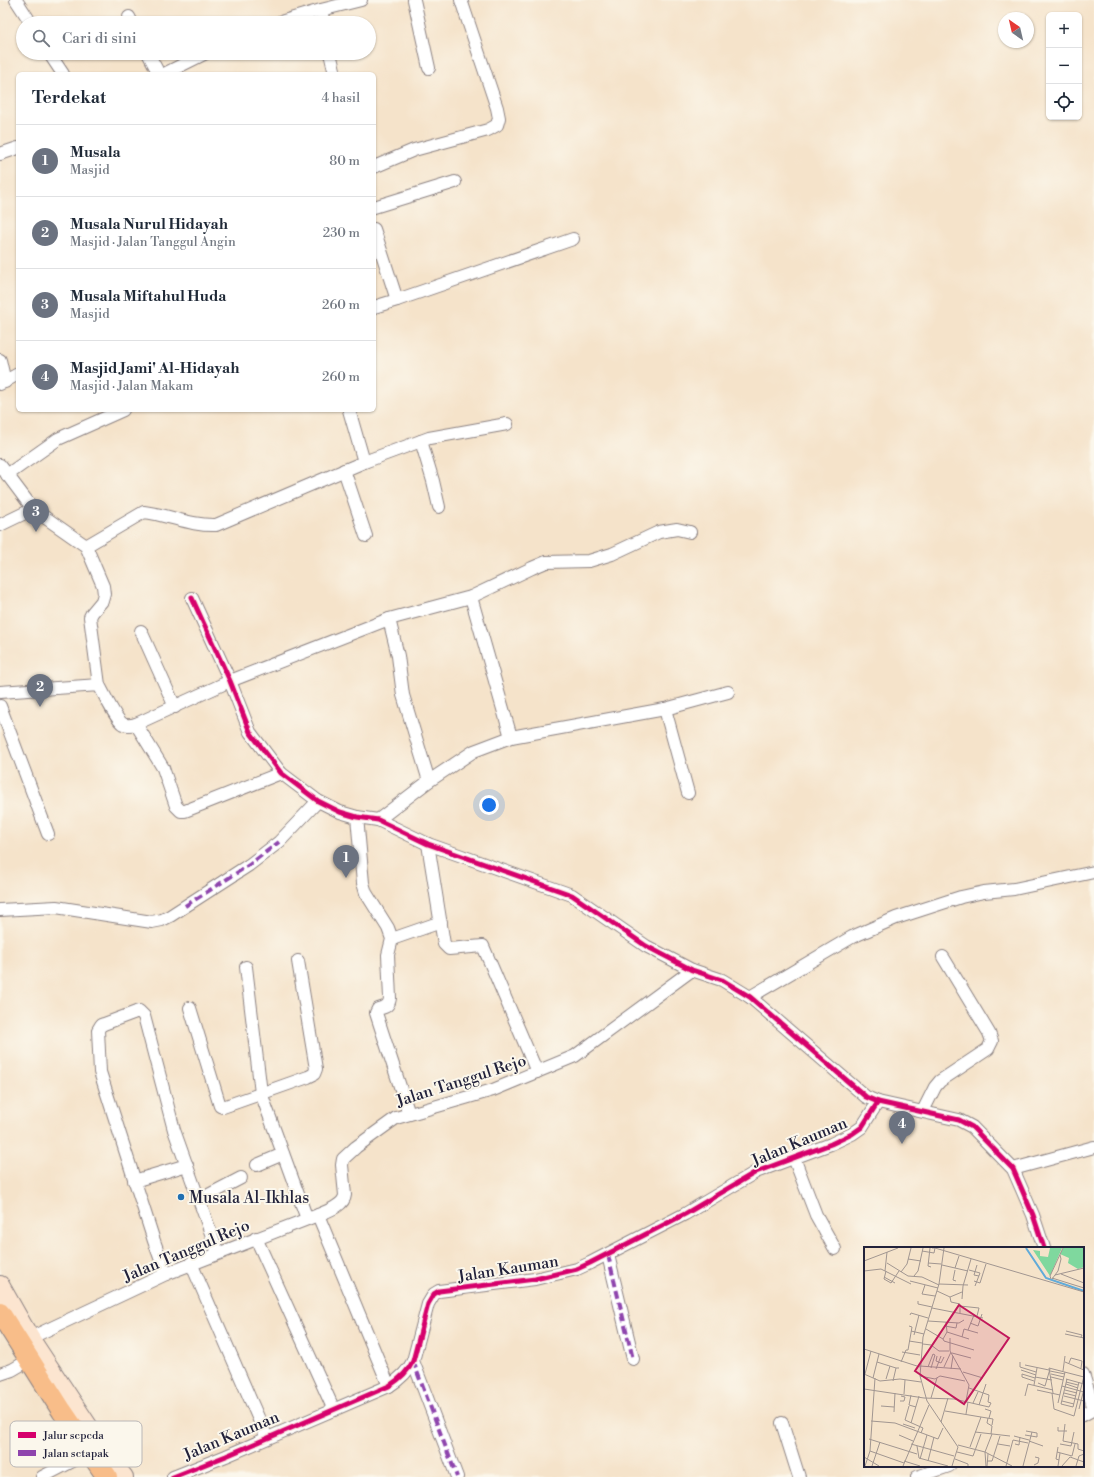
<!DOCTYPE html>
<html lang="id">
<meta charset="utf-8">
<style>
:root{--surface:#fff;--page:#f2f2f3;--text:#1f2937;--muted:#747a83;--line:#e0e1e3;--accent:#1f6fb2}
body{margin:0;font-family:"Libre Bodoni",serif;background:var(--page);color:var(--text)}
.controls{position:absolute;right:12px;top:12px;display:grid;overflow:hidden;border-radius:6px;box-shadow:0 1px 3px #0004}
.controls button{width:36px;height:36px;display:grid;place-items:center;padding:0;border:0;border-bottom:1px solid var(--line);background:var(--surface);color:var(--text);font:20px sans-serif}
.compass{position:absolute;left:998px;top:12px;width:36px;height:36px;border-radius:50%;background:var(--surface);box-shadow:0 1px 3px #0004;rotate:326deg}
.you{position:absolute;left:489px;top:805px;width:14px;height:14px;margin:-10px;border:3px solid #fff;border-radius:50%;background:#1a73e8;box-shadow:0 0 0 6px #1a73e833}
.badge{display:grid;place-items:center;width:26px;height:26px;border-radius:50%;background:var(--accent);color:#fff;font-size:13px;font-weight:700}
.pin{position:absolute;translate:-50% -33px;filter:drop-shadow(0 1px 2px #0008)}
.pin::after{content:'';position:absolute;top:21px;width:14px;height:12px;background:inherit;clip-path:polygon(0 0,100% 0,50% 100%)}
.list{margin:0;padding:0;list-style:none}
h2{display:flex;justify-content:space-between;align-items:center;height:52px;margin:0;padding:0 16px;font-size:17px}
h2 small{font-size:13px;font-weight:400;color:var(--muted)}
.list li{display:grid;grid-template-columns:26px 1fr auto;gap:12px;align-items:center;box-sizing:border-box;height:72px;padding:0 16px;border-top:1px solid var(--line)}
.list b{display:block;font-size:15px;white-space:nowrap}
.list p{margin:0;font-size:13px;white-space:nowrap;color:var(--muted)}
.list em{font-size:13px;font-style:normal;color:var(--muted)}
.icon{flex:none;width:22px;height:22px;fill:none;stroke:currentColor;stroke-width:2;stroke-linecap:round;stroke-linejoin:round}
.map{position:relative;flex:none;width:1094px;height:1477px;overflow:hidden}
.search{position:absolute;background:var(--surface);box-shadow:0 1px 3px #0004;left:16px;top:16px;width:360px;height:44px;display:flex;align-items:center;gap:10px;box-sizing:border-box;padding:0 14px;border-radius:22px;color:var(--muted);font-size:15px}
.panel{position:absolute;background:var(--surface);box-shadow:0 1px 3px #0004;left:16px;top:72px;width:360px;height:340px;border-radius:6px}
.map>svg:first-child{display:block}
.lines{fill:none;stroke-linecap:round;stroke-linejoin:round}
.minor-casing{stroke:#8c8282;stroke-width:14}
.secondary-casing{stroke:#8c8282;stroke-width:20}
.primary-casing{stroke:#8c8282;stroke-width:22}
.minor{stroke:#fff;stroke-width:12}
.secondary{stroke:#fce5d0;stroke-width:18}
.primary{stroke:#f8bd89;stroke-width:20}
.quiet{stroke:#8e44ad;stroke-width:4;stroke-dasharray:8 4;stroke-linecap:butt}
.cycleway-casing{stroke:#fbf7ec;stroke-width:8}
.cycleway{stroke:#d6006c;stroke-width:5}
.poi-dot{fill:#1f6fb2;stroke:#fbf7ec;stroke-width:1.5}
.labels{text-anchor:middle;stroke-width:4;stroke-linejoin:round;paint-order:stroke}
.street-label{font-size:16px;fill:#22223b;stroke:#fbf7ec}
.poi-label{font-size:16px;fill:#22223b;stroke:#fbf7ec;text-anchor:start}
.inset-river{fill:none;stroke:#61abd9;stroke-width:2}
.inset-road{fill:none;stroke:#a19691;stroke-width:1}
.view{fill:#c2185b;fill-opacity:0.15;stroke:#c2185b;stroke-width:2}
.inset-edge{fill:none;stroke:#22223b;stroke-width:2}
.key{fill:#fbf7ec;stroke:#bab7b7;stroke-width:1}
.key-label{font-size:11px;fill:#22223b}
</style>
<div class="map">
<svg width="1094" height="1477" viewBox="0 0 1094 1477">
<rect width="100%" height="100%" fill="#fbf7ec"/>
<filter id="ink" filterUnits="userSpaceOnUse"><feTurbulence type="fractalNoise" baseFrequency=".025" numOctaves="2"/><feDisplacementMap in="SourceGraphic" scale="8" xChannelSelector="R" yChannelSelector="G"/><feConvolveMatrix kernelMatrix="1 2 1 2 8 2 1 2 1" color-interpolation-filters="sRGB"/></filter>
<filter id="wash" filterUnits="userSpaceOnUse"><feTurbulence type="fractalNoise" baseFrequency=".012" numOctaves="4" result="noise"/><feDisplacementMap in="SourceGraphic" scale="16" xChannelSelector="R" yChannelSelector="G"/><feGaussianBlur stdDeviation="0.9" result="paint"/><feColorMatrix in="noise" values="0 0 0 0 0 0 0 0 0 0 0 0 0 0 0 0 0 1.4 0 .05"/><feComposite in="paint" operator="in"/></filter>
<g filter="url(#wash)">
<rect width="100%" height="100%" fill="#f5e3ca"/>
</g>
<g filter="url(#ink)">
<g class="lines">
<g class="minor-casing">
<g id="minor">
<path d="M 16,0 L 31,23"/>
<path d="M 414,0 L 429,68"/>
<path d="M 321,10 L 324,23"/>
<path d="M 129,17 L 132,23"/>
<path d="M 277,23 L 321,10 L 361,0"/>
<path d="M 49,53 L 63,74"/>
<path d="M 148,53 L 159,74"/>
<path d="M 330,53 L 335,74"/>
<path d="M 164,74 L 206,53"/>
<path d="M 0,154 L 18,148"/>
<path d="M 374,167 L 414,150 L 488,130 L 497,125 L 499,118 L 497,108 L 461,0"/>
<path d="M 374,207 L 455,182"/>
<path d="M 374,229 L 397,300"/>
<path d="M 374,307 L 397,300 L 573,239"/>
<path d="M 0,360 L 5,382"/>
<path d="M 0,384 L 18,374"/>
<path d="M 349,410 L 364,462"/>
<path d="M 421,441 L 433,481 L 439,507"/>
<path d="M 0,465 L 33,509 L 86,546 L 103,586 L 104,594 L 102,601 L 92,613 L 90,617 L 99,685"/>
<path d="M 344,470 L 366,536"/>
<path d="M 7,475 L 58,439 L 123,410"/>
<path d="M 0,525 L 33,509"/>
<path d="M 86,546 L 144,512 C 169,515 191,526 216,525 L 364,462 L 429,438 L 507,424"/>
<path d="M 471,597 L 511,737"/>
<path d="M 192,598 L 230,681 L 250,732 L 281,773 L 318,801 L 340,812 L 357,817 L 378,820 L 428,844 L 572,895 L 646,946 L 692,970 L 722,980 L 750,997 L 866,1097 L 878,1102 L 959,1120 L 972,1127 L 1013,1169 L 1033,1215 L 1044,1248"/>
<path d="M 389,619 L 398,656 L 403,695 L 429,781"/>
<path d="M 141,631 L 175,707"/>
<path d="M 0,692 L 99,685 C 103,692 116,720 123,724 C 127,726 132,725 136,724 L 230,681 L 389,619 L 471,597 L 532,568 L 546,562 L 589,561 L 612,554 L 659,532 L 677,529 L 690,532"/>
<path d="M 0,706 L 48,834"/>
<path d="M 665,709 L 688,793"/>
<path d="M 136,724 L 163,768 L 176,806 L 181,811 L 185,811 L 281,773"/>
<path d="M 357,817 L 363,883 L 366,893 L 388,928 L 392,939 L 388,955 L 390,998 C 389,1006 386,1007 378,1009 L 376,1013 L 409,1114"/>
<path d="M 378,820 L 429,781 L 474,751 L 511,737 L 665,709 L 728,692"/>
<path d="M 428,844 L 444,944 L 449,949 L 483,946 L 537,1072"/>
<path d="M 0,910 L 56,907 L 152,922 L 162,920 L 170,916 L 249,865 L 279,842 L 318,801"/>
<path d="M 392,939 L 441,922"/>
<path d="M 246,967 L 261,1093 L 307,1219"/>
<path d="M 750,997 L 852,937 L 896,918 L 961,897 L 984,892 L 1014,889 L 1094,872"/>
<path d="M 190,1008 L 220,1106 L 223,1107 L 308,1077 L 314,1074 L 316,1069 L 298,961"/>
<path d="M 923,1111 L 935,1087 L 940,1081 L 988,1049 L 992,1041 L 989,1033 L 943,957"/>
<path d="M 794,1158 L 816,1215 L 835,1249"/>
<path d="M 257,1165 L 283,1154"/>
<path d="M 1013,1169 L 1094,1147"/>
<path d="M 134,1181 L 187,1165"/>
<path d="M 199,1200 L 241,1178"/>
<path d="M 318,1215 L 389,1386"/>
<path d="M 256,1238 L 334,1410"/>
<path d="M 608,1255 L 633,1359"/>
<path d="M 191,1263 L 267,1438"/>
<path d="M 166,1274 L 154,1241 L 100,1072 L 98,1030 L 101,1025 L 104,1024 L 136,1012 L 139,1011 L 144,1016 L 174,1130 L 218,1253"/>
<path d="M 30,1338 L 166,1274 L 318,1215 C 327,1211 344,1206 345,1195 L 342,1165 L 343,1159 L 356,1147 L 396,1118 L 493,1090 L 575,1056 L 692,970"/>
<path d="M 413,1361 L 457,1477"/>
<path d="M 0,1374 L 12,1370 L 29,1360"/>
<path d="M 1083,1374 L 1094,1409 L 1083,1415"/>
<path d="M 782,1423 L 799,1477"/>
<path d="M 42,1477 L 90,1452"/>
<path d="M 173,1477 L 226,1456 L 389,1386 C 400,1379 408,1372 413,1361 L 428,1304 L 434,1294 L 439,1291 L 535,1279 L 577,1269 L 590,1263 L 685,1214 L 756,1172 L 831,1144 L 852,1134 L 862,1127 L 878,1102"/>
<path d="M 917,1477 L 949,1466"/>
</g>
</g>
<g class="secondary-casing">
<path id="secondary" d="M 0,1285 L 30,1338 L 112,1462 L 124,1477"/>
</g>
<g class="primary-casing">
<path id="primary" d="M 0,1313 L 62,1411 L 107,1477"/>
</g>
<use href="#minor" class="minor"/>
<use href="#secondary" class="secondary"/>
<use href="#primary" class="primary"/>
<g class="quiet">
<path d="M 185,906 L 249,865 L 279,842"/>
<path d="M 608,1255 L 633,1359"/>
<path d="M 413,1361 L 457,1477"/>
</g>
<g class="cycleway-casing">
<g id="cycleway">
<path d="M 192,598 L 230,681 L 250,732 L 281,773 L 318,801 L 340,812 L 357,817 L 378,820 L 428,844 L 572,895 L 646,946 L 692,970 L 722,980 L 750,997 L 866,1097 L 878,1102 L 959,1120 L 972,1127 L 1013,1169 L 1033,1215 L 1044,1248"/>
<path d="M 173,1477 L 226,1456 L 389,1386 C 400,1379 408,1372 413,1361 L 428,1304 L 434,1294 L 439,1291 L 535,1279 L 577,1269 L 590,1263 L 685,1214 L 756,1172 L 831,1144 L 852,1134 L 862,1127 L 878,1102"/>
</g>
</g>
<use href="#cycleway" class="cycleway"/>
</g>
</g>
<circle class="poi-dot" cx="181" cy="1197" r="4"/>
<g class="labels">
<g class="street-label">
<text transform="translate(461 1080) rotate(-18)" y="6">Jalan Tanggul Rejo</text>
<text transform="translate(799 1141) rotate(-23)" y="6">Jalan Kauman</text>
<text transform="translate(186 1250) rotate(-23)" y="6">Jalan Tanggul Rejo</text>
<text transform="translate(508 1268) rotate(-9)" y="6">Jalan Kauman</text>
<text transform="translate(231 1435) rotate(-23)" y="6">Jalan Kauman</text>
</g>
<g class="poi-label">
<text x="189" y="1203">Musala Al-Ikhlas</text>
</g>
</g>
<g transform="translate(864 1247)">
<rect width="220" height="220" fill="#f5e3ca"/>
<path d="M 186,1 L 198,1 L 186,29 L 169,3 L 176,4 L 176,9 L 184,10 ZM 199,1 L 220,1 L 220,20 L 214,22 L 204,16 L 205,11 L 196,7 Z" fill="#7fd89e"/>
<path class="inset-river" d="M 162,1 L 182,31 L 220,44"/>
<path class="inset-road" d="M 66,1 L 64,19 L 67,20M 71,1 L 220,45M 80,1 L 75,37 L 59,90 L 56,129 L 63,154 L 94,200 L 88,219M 58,4 L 70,6 L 71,1 L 68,1M 44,12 L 57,14M 0,14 L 34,1M 23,16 L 44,29 L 58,30 L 75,38M 64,16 L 77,17M 78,18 L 104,24M 113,18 L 110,28 L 115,29M 91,21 L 95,9M 91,23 L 89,33 L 92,34M 105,23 L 116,26 L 111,39M 0,24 L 17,22 L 47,37M 21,24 L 23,5M 22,24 L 20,32 L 27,36 L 35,24M 37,25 L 43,17 L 47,1M 197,27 L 220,36M 191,28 L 220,21M 50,29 L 54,24 L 59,1M 20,30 L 31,36M 188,31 L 220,41M 187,32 L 186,29 L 199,1M 188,32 L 194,24 L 197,12 L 196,8M 46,34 L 74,41M 110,34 L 116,36 L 122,17M 75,37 L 104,38M 61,38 L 58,47 L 71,49M 73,44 L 86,50 L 98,45M 86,50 L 87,55 L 96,57 L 96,66M 98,52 L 99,39 L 107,12M 54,54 L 54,57 L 68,60M 96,59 L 115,61 L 113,69M 68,61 L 119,71M 46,68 L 47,66 L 64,71M 64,74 L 95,76 L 100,73M 106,76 L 114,79 L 118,67M 81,79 L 92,81 L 93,76M 62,82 L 79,92 L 80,94M 104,83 L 110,68M 47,84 L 60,87M 202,84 L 218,88 L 217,90M 83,85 L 105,92M 201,87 L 220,91M 50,88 L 55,68M 98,90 L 100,82 L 114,86M 86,91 L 86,104 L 105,138 L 102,154M 79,92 L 83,85 L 82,75M 45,94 L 58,96M 80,94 L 110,103M 59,97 L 67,98 L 75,104 L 85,104M 0,102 L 56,120M 38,105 L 56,108M 88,106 L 107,111M 73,109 L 72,114 L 77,116 L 80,110M 13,115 L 32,121M 37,115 L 42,103 L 44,103 L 48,80 L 45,79M 156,115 L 156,120 L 172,125M 201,115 L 220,123M 205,116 L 207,111 L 218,114 L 217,121M 161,118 L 185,123M 56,119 L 97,122M 64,120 L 69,107M 80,120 L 87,105M 67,121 L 71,108 L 69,107M 72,122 L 77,109M 87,122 L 89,109M 157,123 L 172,128M 186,124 L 201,127M 199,124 L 201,109M 99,125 L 119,131M 0,127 L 16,134 L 36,132 L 57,135M 1,127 L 7,104M 158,127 L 158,130 L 170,134M 158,127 L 171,131M 187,127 L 200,130M 56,129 L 71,132 L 76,129 L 101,134M 171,130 L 188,133M 187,130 L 199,133M 9,131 L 15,107M 22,132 L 26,119M 202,132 L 220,137M 203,132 L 197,157 L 209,160 L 215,135M 29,134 L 32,121 L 35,121M 202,135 L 214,138M 174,136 L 181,139 L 186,122M 202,137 L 214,141M 170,138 L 173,121M 198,139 L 220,145M 105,141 L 125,148 L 124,155 L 127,156M 0,142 L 60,151 L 90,152 L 125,160 L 127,156M 173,143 L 196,148M 201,143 L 213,146M 188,146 L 190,162 L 210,169 L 220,129M 189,146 L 185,121 L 220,130M 200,146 L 212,149M 40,147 L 41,133M 47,148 L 45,158 L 52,160M 161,149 L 164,137 L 189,143M 200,149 L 220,154M 67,151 L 73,131M 36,154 L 40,154 L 41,150 L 37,149M 198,154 L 210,157M 109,156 L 114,145M 194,156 L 201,125M 115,158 L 122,137M 17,159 L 30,160M 45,159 L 41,173 L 59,181 L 57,186M 121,162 L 127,164 L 125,171M 215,162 L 220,142M 81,164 L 117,170M 30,165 L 31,146M 102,167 L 104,155M 117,170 L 129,172 L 128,178M 124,171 L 123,176 L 128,179 L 127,187M 7,174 L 31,176 L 74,192 L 79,181M 77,175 L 84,151M 47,176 L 55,149M 39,177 L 51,181M 201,177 L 199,194 L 214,197 L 214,202 L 220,204M 194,180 L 194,184 L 203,184M 162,184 L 173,186 L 173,190M 111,185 L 146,189M 35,188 L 49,194M 161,188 L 173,190M 150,189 L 165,193M 5,192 L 53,207M 149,193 L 164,196M 165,194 L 179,199M 47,197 L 90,209M 134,197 L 146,199M 151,197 L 155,198 L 156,190M 196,197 L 207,199 L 210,185M 94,198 L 121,205 L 148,219M 53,199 L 55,211M 106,200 L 117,170M 194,200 L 192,212 L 195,213M 6,204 L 40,216M 93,205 L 109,209 L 117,187M 121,205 L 128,187M 121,205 L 122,219M 193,205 L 208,209M 208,209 L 211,197M 0,210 L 15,219M 55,211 L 84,219M 56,212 L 63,188M 91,212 L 104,217 L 104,219M 40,214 L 56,219M 64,214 L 70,190M 123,214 L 128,214 L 136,189M 170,218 L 174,216 L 175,211 L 171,210M 1,219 L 6,204 L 11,131M 8,219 L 16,195M 39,219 L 65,158M 123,219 L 124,207M 142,219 L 149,193M 159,219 L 168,185M 194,219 L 196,206M 198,219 L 206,210 L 220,215M 212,219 L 215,209 L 220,207"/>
<path class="view" d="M 95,58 L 145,91 L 100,157 L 51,124 Z"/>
<rect width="220" height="220" class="inset-edge"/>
</g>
<rect x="10" y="1421" width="132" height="46" rx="6" class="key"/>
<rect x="18" y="1432" width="18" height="6" fill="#d6006c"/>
<rect x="18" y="1450" width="18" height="6" fill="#8e44ad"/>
<g class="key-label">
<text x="43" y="1439">Jalur sepeda</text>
<text x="43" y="1457">Jalan setapak</text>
</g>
</svg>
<div class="controls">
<button>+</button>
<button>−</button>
<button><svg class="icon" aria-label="locate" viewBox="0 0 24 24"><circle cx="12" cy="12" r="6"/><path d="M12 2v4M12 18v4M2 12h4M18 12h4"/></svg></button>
</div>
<svg class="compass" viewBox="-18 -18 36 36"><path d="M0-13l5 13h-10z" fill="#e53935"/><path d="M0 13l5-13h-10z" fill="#747a83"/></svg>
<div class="you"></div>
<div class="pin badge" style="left:346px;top:878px;background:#6b7280">1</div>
<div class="pin badge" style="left:40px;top:707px;background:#6b7280">2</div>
<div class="pin badge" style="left:36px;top:532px;background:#6b7280">3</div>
<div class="pin badge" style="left:902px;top:1144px;background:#6b7280">4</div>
<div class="search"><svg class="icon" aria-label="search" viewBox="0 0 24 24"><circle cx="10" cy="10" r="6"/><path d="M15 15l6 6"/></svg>Cari di sini</div>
<section class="panel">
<h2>Terdekat<small>4 hasil</small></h2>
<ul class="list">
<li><span class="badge" style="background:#6b7280">1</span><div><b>Musala</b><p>Masjid</p></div><em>80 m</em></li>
<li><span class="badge" style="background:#6b7280">2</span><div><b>Musala Nurul Hidayah</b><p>Masjid · Jalan Tanggul Angin</p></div><em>230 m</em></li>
<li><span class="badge" style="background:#6b7280">3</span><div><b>Musala Miftahul Huda</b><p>Masjid</p></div><em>260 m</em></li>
<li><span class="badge" style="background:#6b7280">4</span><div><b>Masjid Jami' Al-Hidayah</b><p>Masjid · Jalan Makam</p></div><em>260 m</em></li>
</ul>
</section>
</div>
